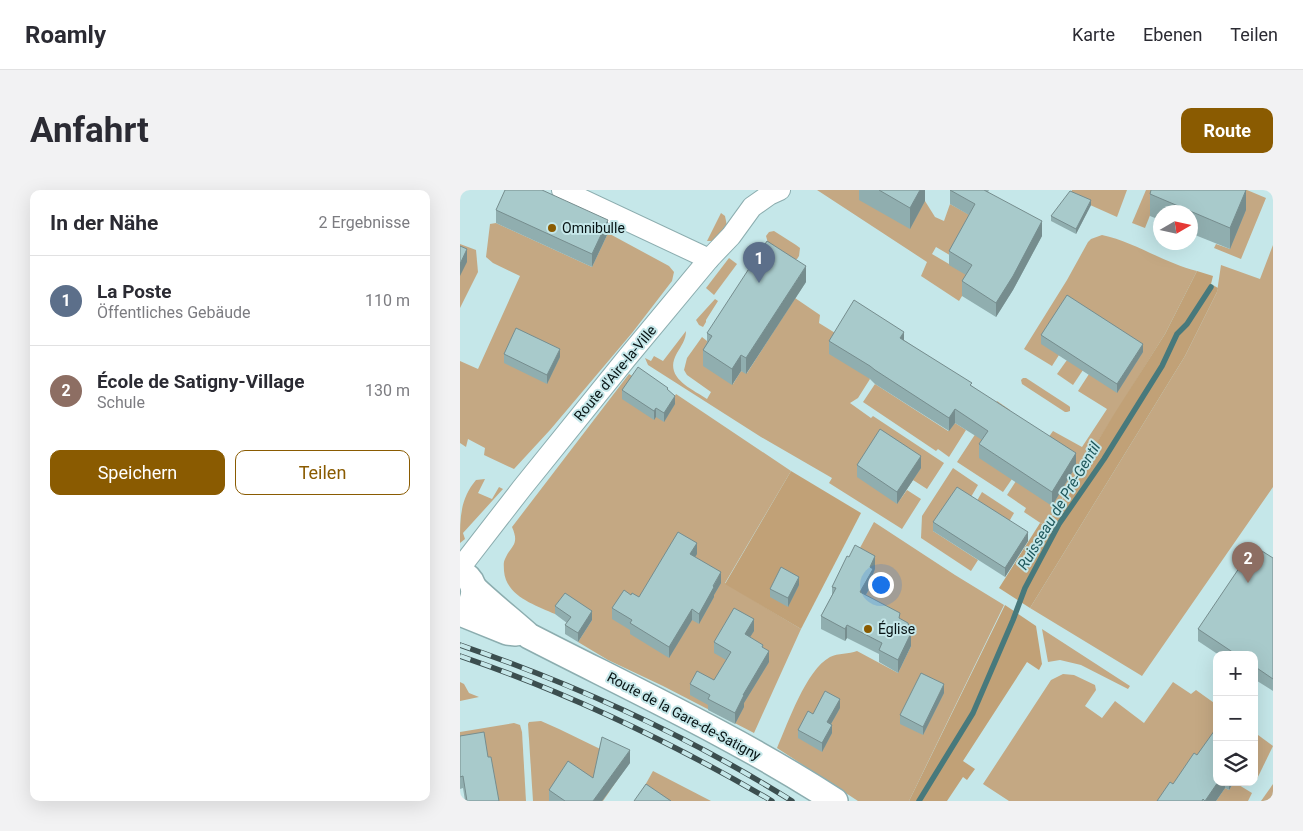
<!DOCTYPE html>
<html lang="de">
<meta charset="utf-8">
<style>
:root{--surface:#fff;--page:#f2f2f3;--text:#2b2b33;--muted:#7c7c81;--line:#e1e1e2;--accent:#8a5b01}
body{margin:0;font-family:Roboto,sans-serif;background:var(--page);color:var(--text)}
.controls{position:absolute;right:15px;bottom:15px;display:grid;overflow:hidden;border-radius:10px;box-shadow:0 5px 20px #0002}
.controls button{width:45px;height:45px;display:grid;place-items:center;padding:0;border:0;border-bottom:1px solid var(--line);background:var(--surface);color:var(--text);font:25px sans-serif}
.compass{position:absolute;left:693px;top:15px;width:45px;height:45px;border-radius:50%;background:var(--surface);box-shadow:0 5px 20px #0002;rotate:81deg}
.you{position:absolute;left:420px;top:394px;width:18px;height:18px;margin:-12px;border:4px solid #fff;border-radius:50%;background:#1a73e8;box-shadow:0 0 0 8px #1a73e833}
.badge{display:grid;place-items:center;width:32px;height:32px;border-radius:50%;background:var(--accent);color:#fff;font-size:16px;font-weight:700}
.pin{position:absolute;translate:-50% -41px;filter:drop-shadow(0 1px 2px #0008)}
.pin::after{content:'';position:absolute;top:26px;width:18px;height:15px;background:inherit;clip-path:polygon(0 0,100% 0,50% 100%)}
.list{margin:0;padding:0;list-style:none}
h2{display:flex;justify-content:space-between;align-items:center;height:65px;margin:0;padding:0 20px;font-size:21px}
h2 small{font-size:16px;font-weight:400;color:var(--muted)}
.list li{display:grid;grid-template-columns:32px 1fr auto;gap:15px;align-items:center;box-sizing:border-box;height:90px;padding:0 20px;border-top:1px solid var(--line)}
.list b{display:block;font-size:19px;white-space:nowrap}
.list p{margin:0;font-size:16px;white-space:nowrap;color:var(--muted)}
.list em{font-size:16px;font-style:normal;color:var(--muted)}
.actions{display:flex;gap:10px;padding:15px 20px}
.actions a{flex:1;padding:11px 0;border:1px solid var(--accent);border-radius:10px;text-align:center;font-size:18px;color:var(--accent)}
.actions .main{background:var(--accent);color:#fff}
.icon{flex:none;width:28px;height:28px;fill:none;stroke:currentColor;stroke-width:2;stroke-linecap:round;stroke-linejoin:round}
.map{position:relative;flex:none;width:813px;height:611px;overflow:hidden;border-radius:10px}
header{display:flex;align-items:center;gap:30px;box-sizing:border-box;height:70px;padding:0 25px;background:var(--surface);border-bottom:1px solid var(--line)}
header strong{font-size:24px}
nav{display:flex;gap:28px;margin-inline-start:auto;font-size:18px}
.intro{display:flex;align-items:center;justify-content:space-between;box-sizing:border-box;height:120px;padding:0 30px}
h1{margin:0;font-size:35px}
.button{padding:12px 22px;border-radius:10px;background:var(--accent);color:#fff;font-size:18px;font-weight:700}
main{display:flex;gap:30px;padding:0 30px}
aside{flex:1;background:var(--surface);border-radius:10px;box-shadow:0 5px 20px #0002}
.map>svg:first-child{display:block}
.green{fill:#c4a883;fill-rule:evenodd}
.forest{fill:#c1a177}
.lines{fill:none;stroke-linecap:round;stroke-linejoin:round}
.stream{stroke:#47797c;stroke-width:5.5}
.minor-casing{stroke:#8cadaf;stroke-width:22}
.tertiary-casing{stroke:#8cadaf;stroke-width:28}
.minor{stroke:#fff;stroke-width:20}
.tertiary{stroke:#fff;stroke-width:25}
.rail-casing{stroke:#3c4e4f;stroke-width:5.5}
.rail{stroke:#c5e7e9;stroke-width:4;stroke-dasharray:11;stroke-linecap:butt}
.wall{fill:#90aeaf}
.shaded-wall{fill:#768d8e}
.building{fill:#a8cacb;stroke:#768d8e}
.poi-dot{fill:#8a5b01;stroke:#c5e7e9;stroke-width:2}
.labels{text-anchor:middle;stroke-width:4;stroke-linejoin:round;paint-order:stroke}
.poi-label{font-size:14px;fill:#071314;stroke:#c5e7e9;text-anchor:start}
.street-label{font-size:14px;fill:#071314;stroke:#c5e7e9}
.water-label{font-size:15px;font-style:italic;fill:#1e575b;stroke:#c5e7e9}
</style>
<header>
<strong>Roamly</strong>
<nav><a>Karte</a><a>Ebenen</a><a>Teilen</a></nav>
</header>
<div class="intro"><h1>Anfahrt</h1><a class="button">Route</a></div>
<main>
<aside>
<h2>In der Nähe<small>2 Ergebnisse</small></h2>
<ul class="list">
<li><span class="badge" style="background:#5c6f8a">1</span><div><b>La Poste</b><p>Öffentliches Gebäude</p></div><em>110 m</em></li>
<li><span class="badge" style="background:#8d6e63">2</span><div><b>École de Satigny-Village</b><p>Schule</p></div><em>130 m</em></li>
</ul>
<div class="actions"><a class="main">Speichern</a><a>Teilen</a></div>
</aside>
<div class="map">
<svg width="813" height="611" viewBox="0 0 813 611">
<rect width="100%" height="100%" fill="#c5e7e9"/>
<g class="green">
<path d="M 357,0 L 405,0 L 465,11 L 475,27 L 484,31 L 490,14 L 515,28 L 513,88 L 499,111 L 461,86 L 467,72 ZM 476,57 L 493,67 L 489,74 L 472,64 Z"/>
<path d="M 612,0 L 667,0 L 657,27 L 610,6 Z"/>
<path d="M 686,0 L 700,0 L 685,38 L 672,33 Z"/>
<path d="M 737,0 L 787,0 L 806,8 L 781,69 L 754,58 L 756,54 L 770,59 Z"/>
<path d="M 261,23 L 265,26 L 267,36 L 256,51 L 247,51 Z"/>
<path d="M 36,33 L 132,77 L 148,43 L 209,76 L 214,82 L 212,91 L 172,143 L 90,240 L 54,279 L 24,265 L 25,258 L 8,249 L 6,257 L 0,253 L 0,171 L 18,179 L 60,86 L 33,73 L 26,67 L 30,34 Z"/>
<path d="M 314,41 L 336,55 L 340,58 L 339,66 L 337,69 L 333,70 L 308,53 L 306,46 L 309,42 Z"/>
<path d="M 642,45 C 675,52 704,73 737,81 L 705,144 L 585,336 L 564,322 L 566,318 L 547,305 L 556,291 L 592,315 L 616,276 L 583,255 L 593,241 L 622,257 L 647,219 L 618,201 L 629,184 L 657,202 L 599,165 L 592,176 L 564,159 L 607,90 L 628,52 L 631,49 Z"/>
<path d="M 0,54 L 16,60 L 18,82 L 0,118 Z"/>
<path d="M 813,55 L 813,297 L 682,486 L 570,418 L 725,166 L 757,102 L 761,75 L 800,89 Z"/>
<path d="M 269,68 L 277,74 L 254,105 L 246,98 Z"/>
<path d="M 335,108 L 360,125 L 359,133 L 380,146 L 410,189 L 398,208 L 390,213 L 411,228 L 413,226 L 484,273 L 467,299 L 453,290 L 461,278 L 437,314 L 447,300 L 461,309 L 442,339 L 369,293 L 372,288 L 301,247 L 188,175 L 185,168 L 191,171 L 194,166 L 203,171 L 226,141 C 226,150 221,156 217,163 C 203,187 230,198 247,209 L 251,202 L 227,185 L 224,180 L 227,168 L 242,147 L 247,151 L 273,194 L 281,181 L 287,183 Z"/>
<path d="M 255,109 L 258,111 L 246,130 L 246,132 L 243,137 L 239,135 L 236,130 Z"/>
<path d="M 607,170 L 623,180 L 613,195 L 597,184 Z"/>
<path d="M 169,184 L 212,211 L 216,204 L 331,281 L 265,393 L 341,439 L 294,543 L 203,496 L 148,470 L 118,452 L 132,430 L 104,412 L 95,424 C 75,415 46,406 44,381 C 44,377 43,373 45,369 C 51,355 60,355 52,337 Z"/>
<path d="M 563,188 L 566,188 L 609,216 L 610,217 L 610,221 L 607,222 L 605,222 L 562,194 L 561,190 Z"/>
<path d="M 415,194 L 488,241 L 495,233 L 506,240 L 489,267 L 478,259 L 476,261 L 403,212 Z"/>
<path d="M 537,211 L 550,220 L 519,267 L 552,289 L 543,302 L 497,272 Z"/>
<path d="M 493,278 L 518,295 L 508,312 L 497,306 L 473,341 L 518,370 L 511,381 L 461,348 L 462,326 Z"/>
<path d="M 25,289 L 18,303 L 32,309 L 39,297 L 43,299 L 3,343 L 5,349 L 0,353 C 0,328 0,309 16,290 Z"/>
<path d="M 522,302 L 554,323 L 546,337 L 514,316 Z"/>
<path d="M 414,332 L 495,385 L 544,415 L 449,611 L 398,611 L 317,558 C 328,533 346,480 370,467 C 378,463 389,464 397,461 L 438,483 L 451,456 L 448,445 L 400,415 L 395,367 Z"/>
<path d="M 582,439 L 670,496 L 668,499 L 621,475 L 600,470 L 588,472 Z"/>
<path d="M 603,484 L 614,485 L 635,495 L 636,500 L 625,516 L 642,528 L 655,511 L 684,533 L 713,492 L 731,504 L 736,500 L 757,515 L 757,553 L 708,611 L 549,611 L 523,594 L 591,490 Z"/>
<path d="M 0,492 L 4,494 L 9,503 L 19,507 L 0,511 Z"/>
<path d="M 81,531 L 99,539 L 169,573 L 143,611 L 73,611 L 68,534 L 69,532 Z"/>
<path d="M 54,533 L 60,535 L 62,542 L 66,611 L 37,611 L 0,558 L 0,542 Z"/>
<path d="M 794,542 L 813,556 L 795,593 L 794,592 Z"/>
<path d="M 193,581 L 251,611 L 202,611 L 183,599 Z"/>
<path d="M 774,592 L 792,603 L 788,611 L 756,611 L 765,598 L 769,600 Z"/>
<path d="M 813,594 L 813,611 L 801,611 Z"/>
</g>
<g class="forest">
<path d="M 737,81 L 753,86 L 751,94 L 758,98 L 757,102 L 725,166 L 570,418 L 539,398 L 580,333 L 586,336 L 656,221 L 705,144 Z"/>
<path d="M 331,281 L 401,323 L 341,439 L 265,394 Z"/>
<path d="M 545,415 L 576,436 L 582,474 L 579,480 L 567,472 L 503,571 L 515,579 L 507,590 L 503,587 L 487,611 L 449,611 Z"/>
</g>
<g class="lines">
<path class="stream" d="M 459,611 L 513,523 L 553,430 L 565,398 L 599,334 L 644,269 L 702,176 L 717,144 L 727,134 L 751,97"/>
<g class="minor-casing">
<g id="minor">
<path d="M 102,0 L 249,69"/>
<path d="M 0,378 L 62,298 L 166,169 L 249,69 L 271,46 L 292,17 L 309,5 L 320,0"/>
</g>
</g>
<g class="tertiary-casing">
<g id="tertiary">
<path d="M 0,382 C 13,388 17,400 11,413"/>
<path d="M 14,398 C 32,415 51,430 69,446 C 172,499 278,548 375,611"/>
<path d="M 0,423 L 47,442 L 56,443"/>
</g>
</g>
<use href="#minor" class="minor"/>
<use href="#tertiary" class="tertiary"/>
<g class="rail-casing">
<g id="rail">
<path d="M 0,455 C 114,494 230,547 332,611"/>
<path d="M 0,466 C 109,503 213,553 312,611"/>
</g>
</g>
<use href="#rail" class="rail"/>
</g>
<g class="wall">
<path d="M 399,0 L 465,0 L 465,11 L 450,39 L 399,10 Z"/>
<path d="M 490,0 L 529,0 L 528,2 L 582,46 L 553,100 L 536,127 L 502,106 L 502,91 L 506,85 L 489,75 L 489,61 L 509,25 L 490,14 Z"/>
<path d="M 786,0 L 786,20 L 770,59 L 730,43 L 730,22 L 700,22 L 700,30 L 690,26 L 690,4 Z"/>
<path d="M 631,15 L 616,44 L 591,31 L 591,26 Z"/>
<path d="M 36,20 L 148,43 L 132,77 L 36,33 Z"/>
<path d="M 346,92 L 286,184 L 281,181 L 272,195 L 243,176 L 243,160 L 247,152 L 247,143 Z"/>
<path d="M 581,145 L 683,162 L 657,203 L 581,154 Z"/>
<path d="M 444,150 L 512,196 L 616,276 L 592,316 L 519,268 L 519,254 L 522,250 L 495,233 L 489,241 L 415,194 L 410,189 L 369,164 L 369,151 Z"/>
<path d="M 44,164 L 100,167 L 87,194 L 44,173 Z"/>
<path d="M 162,200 L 208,200 L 215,214 L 204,232 L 196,227 L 194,230 L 162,209 Z"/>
<path d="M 397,275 L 461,278 L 437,314 L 397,287 Z"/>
<path d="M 473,332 L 568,351 L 545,387 L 473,341 Z"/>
<path d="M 237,364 L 235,367 L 261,393 L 254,405 L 254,407 L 239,434 L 232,430 L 209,468 L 170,444 L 170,440 L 152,429 L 152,418 L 171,405 L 179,407 Z"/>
<path d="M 813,368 L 813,501 L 794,489 L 794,465 L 759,465 L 738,451 L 738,439 Z"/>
<path d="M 415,379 L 413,384 L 413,392 L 406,405 L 440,429 L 451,456 L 438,483 L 419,472 L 419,464 L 387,448 L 385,451 L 361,439 L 361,426 L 372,405 L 372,397 Z"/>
<path d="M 339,395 L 328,417 L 310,407 L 310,399 Z"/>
<path d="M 95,416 L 132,430 L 118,452 L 105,444 L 105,435 L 107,433 L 95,424 Z"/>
<path d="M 294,441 L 290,447 L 303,457 L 309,472 L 284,513 L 284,517 L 275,534 L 248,520 L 248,515 L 230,505 L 230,494 L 254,490 L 266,470 L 254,463 L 254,452 Z"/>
<path d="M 484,503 L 463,545 L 440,534 L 440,525 Z"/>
<path d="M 380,518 L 371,534 L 372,543 L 362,562 L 338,548 L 338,540 L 353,524 Z"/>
<path d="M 0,546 L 28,567 L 39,611 L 5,611 L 3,598 L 0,599 Z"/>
<path d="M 170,573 L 142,611 L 89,611 L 89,600 L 133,588 Z"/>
<path d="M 757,592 L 774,592 L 769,600 L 765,598 L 756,611 L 697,611 L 713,594 Z"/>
</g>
<g class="shaded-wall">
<path d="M 460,0 L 465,0 L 465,11 L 450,39 L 450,18 Z"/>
<path d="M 786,0 L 786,20 L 770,59 L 770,38 Z"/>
<path d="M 631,10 L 631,15 L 616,44 L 616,39 Z"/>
<path d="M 148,30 L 148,43 L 132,77 L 132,64 Z"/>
<path d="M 582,31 L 582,46 L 553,100 L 536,127 L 536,113 Z"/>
<path d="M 7,59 L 7,72 L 0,86 L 0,74 Z"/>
<path d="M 346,76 L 346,92 L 286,184 L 286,168 Z"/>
<path d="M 444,142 L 444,155 L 440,148 Z"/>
<path d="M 683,154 L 683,162 L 657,203 L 657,194 Z"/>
<path d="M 100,159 L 100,167 L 87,194 L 87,185 Z"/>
<path d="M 281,165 L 281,181 L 272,195 L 272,179 Z"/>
<path d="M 215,206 L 215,214 L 204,232 L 204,223 Z"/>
<path d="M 196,218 L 196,227 L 194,230 L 194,221 Z"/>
<path d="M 495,219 L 495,233 L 489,241 L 489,228 Z"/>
<path d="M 616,263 L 616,276 L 592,316 L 592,302 Z"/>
<path d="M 461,266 L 461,278 L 437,314 L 437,302 Z"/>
<path d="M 568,342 L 568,351 L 545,387 L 545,378 Z"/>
<path d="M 237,353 L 237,364 L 230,375 L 230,364 Z"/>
<path d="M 415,366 L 415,379 L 413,384 L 413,392 L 400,415 L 400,402 L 410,377 Z"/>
<path d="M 261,382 L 261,393 L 254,405 L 254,407 L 239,434 L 239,424 Z"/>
<path d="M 339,387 L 339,395 L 328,417 L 328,408 Z"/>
<path d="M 232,419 L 232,430 L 209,468 L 209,457 Z"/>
<path d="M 132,421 L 132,430 L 118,452 L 118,443 Z"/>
<path d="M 294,429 L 294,441 L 285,455 L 285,444 Z"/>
<path d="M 387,435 L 387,448 L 385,451 L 385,439 Z"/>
<path d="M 451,443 L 451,456 L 438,483 L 438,470 Z"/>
<path d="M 309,461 L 309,472 L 284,513 L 284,517 L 275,534 L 275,523 L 283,505 Z"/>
<path d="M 484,494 L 484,503 L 463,545 L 463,537 Z"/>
<path d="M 380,509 L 380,518 L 367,541 L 367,532 Z"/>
<path d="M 372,535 L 372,543 L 362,562 L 362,553 Z"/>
<path d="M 170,560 L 170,573 L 142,611 L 133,611 Z"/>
<path d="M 758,592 L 765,592 L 765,598 L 756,611 L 745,611 Z"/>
<path d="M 769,592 L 774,592 L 769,600 Z"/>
</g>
<g class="building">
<path d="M 45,0 L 82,0 L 148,30 L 132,64 L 36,20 Z"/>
<path d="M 419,0 L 460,0 L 450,18 Z"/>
<path d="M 490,0 L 524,0 L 582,31 L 553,86 L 536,113 L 502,91 L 512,75 L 489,61 L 515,14 Z"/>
<path d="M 691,0 L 786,0 L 770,38 L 690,4 Z"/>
<path d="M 610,1 L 631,10 L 616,39 L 591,26 Z"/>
<path d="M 307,51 L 346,76 L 286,168 L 281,165 L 272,179 L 243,160 L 252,146 L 247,143 Z"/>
<path d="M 0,56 L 7,59 L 0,74 Z"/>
<path d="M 607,105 L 683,154 L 657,194 L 581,145 Z"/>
<path d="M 394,110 L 444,142 L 440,148 L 512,193 L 510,195 L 616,263 L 592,302 L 519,254 L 528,241 L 495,219 L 489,228 L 415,180 L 410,176 L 369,151 Z"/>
<path d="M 56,138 L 100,159 L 87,185 L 44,164 Z"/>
<path d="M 178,177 L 208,198 L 207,199 L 215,206 L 204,223 L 196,218 L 194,221 L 162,200 Z"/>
<path d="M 420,239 L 461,266 L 437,302 L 397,275 Z"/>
<path d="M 497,297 L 568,342 L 545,378 L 473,332 Z"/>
<path d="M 218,342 L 237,353 L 230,364 L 261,382 L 253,396 L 254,397 L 239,424 L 232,419 L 209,457 L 170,433 L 172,430 L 152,418 L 164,400 L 171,405 L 172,403 L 179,407 Z"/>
<path d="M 395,355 L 415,366 L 410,377 L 413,379 L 400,402 L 440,423 L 439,428 L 448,433 L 451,443 L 438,470 L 419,460 L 422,453 L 387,435 L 385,439 L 361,426 L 376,398 L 372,397 L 387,366 L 389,367 Z"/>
<path d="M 794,356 L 813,368 L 813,489 L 794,476 L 794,465 L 777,465 L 738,439 Z"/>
<path d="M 321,377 L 339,387 L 328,408 L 310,399 Z"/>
<path d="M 105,403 L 132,421 L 118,443 L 105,435 L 111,427 L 95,416 Z"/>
<path d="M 274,418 L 294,429 L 285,444 L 303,455 L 302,457 L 309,461 L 283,505 L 284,505 L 275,523 L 248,509 L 250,505 L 230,494 L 237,481 L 254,490 L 271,462 L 254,452 Z"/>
<path d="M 461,483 L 484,494 L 463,537 L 440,525 Z"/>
<path d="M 365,501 L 380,509 L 367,532 L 372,535 L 362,553 L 338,540 L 348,521 L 353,524 Z"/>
<path d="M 757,537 L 757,592 L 758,592 L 745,611 L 743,609 L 742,611 L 697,611 L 710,592 L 713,594 L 734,563 L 737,565 Z"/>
<path d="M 24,542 L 28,567 L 31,567 L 39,611 L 7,611 L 3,586 L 0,587 L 0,546 Z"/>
<path d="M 142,547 L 170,560 L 133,611 L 105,611 L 89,600 L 108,571 L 133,588 Z"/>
<path d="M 186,594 L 211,611 L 174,611 Z"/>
</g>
<g class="poi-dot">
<circle cx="92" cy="38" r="5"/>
<circle cx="408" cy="439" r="5"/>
</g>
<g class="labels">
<g class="poi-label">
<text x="102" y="43">Omnibulle</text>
<text x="418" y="444">Église</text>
</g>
<g class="street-label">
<text transform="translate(155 183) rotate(-50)" y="5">Route d'Aire-la-Ville</text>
<text transform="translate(224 526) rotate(28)" y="5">Route de la Gare-de-Satigny</text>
</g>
<g class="water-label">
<text transform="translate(599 316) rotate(-59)" y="5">Ruisseau de Pré-Gentil</text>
</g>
</g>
</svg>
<div class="controls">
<button>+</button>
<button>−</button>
<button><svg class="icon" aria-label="layers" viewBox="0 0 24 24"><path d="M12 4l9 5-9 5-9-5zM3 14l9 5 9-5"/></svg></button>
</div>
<svg class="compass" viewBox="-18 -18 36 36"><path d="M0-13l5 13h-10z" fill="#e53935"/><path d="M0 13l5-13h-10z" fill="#7c7c81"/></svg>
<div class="you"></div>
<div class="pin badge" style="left:299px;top:93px;background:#5c6f8a">1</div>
<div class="pin badge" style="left:788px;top:393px;background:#8d6e63">2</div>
</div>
</main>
